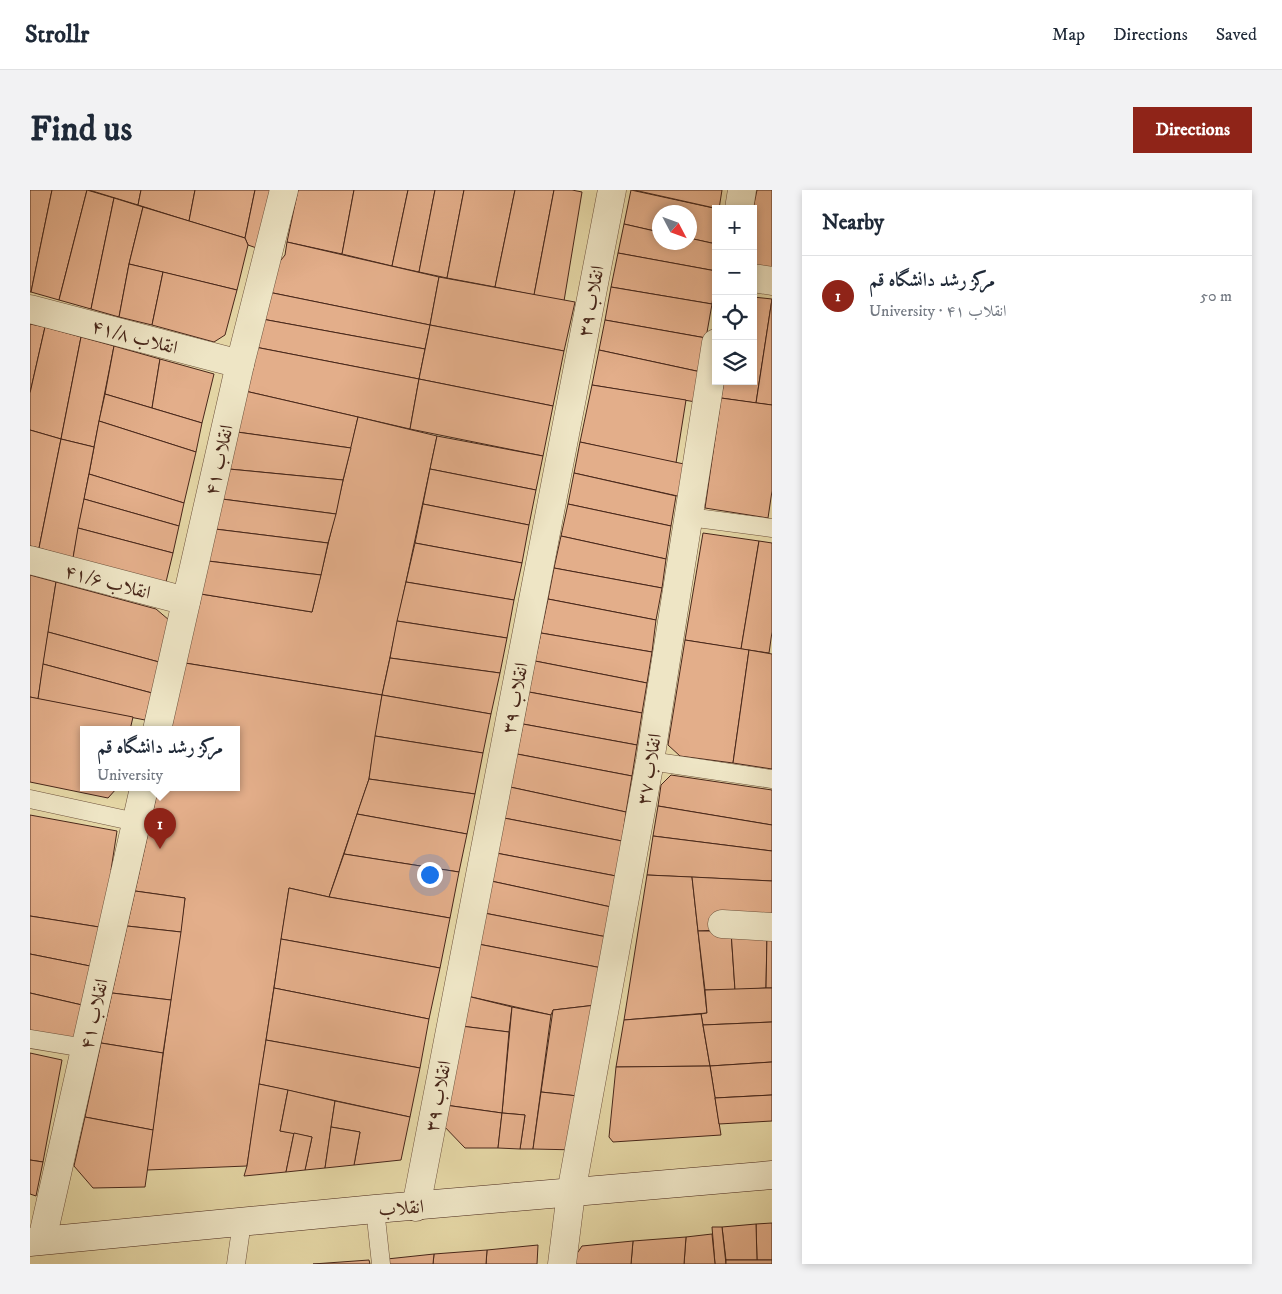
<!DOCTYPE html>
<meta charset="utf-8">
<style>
:root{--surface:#fff;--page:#f2f2f3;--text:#1f2937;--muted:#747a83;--line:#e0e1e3;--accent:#8f2418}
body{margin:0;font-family:"IM FELL DW Pica",Amiri,serif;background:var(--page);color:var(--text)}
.controls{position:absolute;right:15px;top:15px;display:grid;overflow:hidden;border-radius:0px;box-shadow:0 2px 8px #0003}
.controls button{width:45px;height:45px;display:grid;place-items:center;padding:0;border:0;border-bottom:1px solid var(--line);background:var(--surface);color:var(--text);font:25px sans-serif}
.compass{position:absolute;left:622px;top:15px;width:45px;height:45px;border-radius:50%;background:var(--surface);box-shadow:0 2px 8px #0003;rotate:131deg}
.you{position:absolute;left:399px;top:684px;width:18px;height:18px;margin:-12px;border:4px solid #fff;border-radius:50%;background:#1a73e8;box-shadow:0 0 0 8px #1a73e833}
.badge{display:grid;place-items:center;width:32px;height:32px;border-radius:50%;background:var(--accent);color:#fff;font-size:16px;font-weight:700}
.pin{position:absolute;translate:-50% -41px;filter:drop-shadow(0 1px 2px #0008)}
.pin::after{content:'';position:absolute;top:26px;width:18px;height:15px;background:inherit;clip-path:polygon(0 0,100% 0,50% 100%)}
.popup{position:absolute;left:50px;top:536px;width:160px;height:65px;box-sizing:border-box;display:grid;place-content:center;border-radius:0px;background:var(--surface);filter:drop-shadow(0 1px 4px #0005);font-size:16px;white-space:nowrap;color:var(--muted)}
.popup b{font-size:19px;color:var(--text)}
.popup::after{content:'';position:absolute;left:50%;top:100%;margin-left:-10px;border:10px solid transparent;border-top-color:var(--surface)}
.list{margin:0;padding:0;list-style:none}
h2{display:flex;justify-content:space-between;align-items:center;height:65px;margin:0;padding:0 20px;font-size:21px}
h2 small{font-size:16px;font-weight:400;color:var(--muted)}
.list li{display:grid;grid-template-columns:32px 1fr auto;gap:15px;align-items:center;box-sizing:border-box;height:80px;padding:0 20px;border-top:1px solid var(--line)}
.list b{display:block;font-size:19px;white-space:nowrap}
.list p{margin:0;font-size:16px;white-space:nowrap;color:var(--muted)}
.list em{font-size:16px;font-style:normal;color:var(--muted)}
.icon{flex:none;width:28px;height:28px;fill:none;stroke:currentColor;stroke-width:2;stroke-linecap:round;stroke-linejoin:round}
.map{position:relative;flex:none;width:742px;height:1074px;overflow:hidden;border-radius:0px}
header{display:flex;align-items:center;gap:30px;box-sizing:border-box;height:70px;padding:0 25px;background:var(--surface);border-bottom:1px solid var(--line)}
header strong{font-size:24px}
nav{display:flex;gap:28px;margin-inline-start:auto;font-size:18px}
.intro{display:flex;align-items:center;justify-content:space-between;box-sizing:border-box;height:120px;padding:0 30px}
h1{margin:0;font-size:35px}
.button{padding:12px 22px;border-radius:0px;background:var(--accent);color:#fff;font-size:18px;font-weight:700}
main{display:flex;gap:30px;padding:0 30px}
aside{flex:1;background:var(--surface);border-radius:0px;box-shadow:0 2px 8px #0003}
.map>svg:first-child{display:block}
.building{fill:#e3ae8a;stroke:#48271a}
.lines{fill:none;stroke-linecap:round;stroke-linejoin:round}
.service-casing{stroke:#6f533d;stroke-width:19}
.minor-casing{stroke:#6f533d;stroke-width:29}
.secondary-casing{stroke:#48271a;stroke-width:29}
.service{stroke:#eee5c5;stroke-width:18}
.minor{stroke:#eee5c5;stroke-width:28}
.secondary{stroke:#eee5c5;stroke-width:28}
.labels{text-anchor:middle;stroke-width:4;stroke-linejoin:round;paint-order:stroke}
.street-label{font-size:19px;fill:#48271a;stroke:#eee5c5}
</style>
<header>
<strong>Strollr</strong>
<nav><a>Map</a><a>Directions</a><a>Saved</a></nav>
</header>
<div class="intro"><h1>Find us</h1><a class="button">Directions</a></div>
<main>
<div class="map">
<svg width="742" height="1074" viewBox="0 0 742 1074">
<rect width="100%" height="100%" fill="#e5d7a6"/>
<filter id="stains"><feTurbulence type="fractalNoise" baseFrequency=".004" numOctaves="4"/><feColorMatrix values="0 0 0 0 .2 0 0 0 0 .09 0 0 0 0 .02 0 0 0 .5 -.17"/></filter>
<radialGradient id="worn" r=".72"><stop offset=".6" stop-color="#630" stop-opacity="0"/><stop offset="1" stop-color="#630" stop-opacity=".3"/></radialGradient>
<g class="building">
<path d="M 0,0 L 22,0 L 1,102 L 0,102 Z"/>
<path d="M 22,0 L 57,0 L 29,110 L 1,102 Z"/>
<path d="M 57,0 L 84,8 L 61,119 L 29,110 Z"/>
<path d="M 59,0 L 111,0 L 108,15 Z"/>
<path d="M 111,0 L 165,0 L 159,31 L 108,15 Z"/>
<path d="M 165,0 L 225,0 L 215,48 L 159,31 Z"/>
<path d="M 225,0 L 252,0 L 235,61 L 218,55 L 215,48 Z"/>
<path d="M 268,0 L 324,0 L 312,64 L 257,52 Z"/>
<path d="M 324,0 L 378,0 L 362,76 L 312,64 Z"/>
<path d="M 378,0 L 405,0 L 389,82 L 362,76 Z"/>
<path d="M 405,0 L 434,0 L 417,88 L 389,82 Z"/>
<path d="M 434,0 L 485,0 L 465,97 L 417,88 Z"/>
<path d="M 485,0 L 524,0 L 504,105 L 465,97 Z"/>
<path d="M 524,0 L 542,0 L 552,2 L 534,111 L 504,105 Z"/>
<path d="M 601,0 L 688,19 L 686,19 L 686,54 L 659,48 L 659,22 L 629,22 L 629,42 L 594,34 Z"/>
<path d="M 604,0 L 692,0 L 689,19 Z"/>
<path d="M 727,0 L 742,0 L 742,81 L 723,78 L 723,19 Z"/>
<path d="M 84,8 L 113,17 L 99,74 L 89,127 L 61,119 Z"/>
<path d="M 113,17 L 215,48 L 218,55 L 207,100 L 99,74 Z"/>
<path d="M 594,34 L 629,42 L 629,52 L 659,52 L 659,48 L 686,54 L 686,81 L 588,63 Z"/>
<path d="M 257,52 L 409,87 L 400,135 L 238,102 L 243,80 L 255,65 Z"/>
<path d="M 588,63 L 686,81 L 682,114 L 581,97 Z"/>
<path d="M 99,74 L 133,82 L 122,135 L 89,127 Z"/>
<path d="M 133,82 L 207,100 L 195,145 L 184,152 L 122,135 Z"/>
<path d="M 409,87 L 545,112 L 534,161 L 400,135 Z"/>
<path d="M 581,97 L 682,114 L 676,148 L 575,130 Z"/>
<path d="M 238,102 L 400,135 L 395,159 L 232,129 Z"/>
<path d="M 723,107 L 742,109 L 726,213 L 691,208 L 694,191 L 723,191 Z"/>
<path d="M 742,109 L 742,215 L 726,213 Z"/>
<path d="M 232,129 L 395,159 L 389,189 L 225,157 Z"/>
<path d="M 575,130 L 676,148 L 671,182 L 569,160 Z"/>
<path d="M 0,134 L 15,137 L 0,203 Z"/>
<path d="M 400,135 L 534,161 L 523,216 L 389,189 Z"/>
<path d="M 15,137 L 51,147 L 31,249 L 0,240 L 0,203 Z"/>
<path d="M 51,147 L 84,156 L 64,257 L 31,249 Z"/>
<path d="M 84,156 L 130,169 L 122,218 L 75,204 Z"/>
<path d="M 225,157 L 389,189 L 380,239 L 215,201 Z"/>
<path d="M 569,160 L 671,182 L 666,212 L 562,195 Z"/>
<path d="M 130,169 L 184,184 L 172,233 L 122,218 Z"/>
<path d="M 389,189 L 523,216 L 513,266 L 380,239 Z"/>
<path d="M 562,195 L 656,210 L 646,273 L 550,252 Z"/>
<path d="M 215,201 L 328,227 L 321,258 L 207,242 Z"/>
<path d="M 75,204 L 172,233 L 166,262 L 69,231 Z"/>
<path d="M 691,208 L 742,215 L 742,301 L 738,328 L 675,318 Z"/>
<path d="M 328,227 L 407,246 L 352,505 L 155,473 L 171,404 L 282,422 Z"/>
<path d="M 69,231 L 166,262 L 154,313 L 59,284 Z"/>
<path d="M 0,240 L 31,249 L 9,358 L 0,356 Z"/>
<path d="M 207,242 L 321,258 L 313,290 L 199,279 Z"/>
<path d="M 407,246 L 513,266 L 506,300 L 400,279 Z"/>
<path d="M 31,249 L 64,257 L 43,368 L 9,358 Z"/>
<path d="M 550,252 L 654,274 L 652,307 L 544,283 Z"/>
<path d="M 199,279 L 313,290 L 306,324 L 192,309 Z"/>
<path d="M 400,279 L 506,300 L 499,335 L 393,314 Z"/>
<path d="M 544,283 L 646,306 L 641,336 L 538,314 Z"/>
<path d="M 59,284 L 154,313 L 149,336 L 54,309 Z"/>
<path d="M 54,309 L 149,336 L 143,363 L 48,338 Z"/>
<path d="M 192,309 L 306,324 L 298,353 L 185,339 Z"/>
<path d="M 393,314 L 499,335 L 492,373 L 385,353 Z"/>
<path d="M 538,314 L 641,336 L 636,369 L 531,346 Z"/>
<path d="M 48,338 L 143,363 L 136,392 L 43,368 Z"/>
<path d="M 185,339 L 298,353 L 291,385 L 178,371 Z"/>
<path d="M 673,343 L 729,351 L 711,459 L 655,450 Z"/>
<path d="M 531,346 L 636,369 L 632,398 L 524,378 Z"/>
<path d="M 729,351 L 742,353 L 742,442 L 739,463 L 711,459 Z"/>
<path d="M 385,353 L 492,373 L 484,410 L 376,392 Z"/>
<path d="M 178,371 L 291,385 L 282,422 L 171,404 Z"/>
<path d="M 524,378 L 632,398 L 626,430 L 518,409 Z"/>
<path d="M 0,385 L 26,392 L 8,509 L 0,507 Z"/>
<path d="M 26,392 L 126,419 L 139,430 L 129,472 L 18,442 Z"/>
<path d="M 376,392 L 484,410 L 477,448 L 367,431 Z"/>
<path d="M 518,409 L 626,430 L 622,462 L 511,443 Z"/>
<path d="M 367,431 L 477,448 L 470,483 L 360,468 Z"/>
<path d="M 18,442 L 129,472 L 122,503 L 13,474 Z"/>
<path d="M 511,443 L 622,462 L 617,493 L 505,471 Z"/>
<path d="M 655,450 L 719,460 L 703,573 L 650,566 L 638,555 Z"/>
<path d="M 719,460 L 742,464 L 742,579 L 703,573 Z"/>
<path d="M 360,468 L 470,483 L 461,524 L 352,505 Z"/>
<path d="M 505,471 L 617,493 L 612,523 L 499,502 Z"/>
<path d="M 155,473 L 352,505 L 339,589 L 299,707 L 259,698 L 217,976 L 117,980 L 155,708 L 105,701 L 128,598 L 206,598 L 206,540 L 140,540 Z"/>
<path d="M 13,474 L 122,503 L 115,530 L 8,509 Z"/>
<path d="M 499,502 L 612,523 L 607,555 L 493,534 Z"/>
<path d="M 352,505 L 461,524 L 453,563 L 345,546 Z"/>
<path d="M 0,507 L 103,527 L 100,540 L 54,540 L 54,598 L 87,598 L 78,608 L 0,592 Z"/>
<path d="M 493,534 L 607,555 L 602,586 L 487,564 Z"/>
<path d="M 345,546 L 453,563 L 445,604 L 339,589 Z"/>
<path d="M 487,564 L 602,586 L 596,622 L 480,597 Z"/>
<path d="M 641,585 L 742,600 L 742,635 L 628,616 L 631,595 Z"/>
<path d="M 339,589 L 445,604 L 437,644 L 327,624 Z"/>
<path d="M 480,597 L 596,622 L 592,651 L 474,628 Z"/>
<path d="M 628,616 L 742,635 L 742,661 L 623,646 Z"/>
<path d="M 327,624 L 437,644 L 429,682 L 314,664 Z"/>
<path d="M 0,625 L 87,641 L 81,680 L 87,683 L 69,737 L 0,726 Z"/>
<path d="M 474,628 L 592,651 L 586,686 L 466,663 Z"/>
<path d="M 623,646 L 742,661 L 742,691 L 617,685 Z"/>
<path d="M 466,663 L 586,686 L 581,717 L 461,691 Z"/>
<path d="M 314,664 L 429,682 L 420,728 L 299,707 Z"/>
<path d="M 617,685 L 662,687 L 677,823 L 594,830 Z"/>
<path d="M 662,687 L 742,691 L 742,732 L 689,740 L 668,741 Z"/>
<path d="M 461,691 L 581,717 L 577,747 L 454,723 Z"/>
<path d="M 259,698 L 299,707 L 420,728 L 410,778 L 251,749 Z"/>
<path d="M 105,701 L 155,708 L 151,742 L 97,736 Z"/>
<path d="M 454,723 L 577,747 L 572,778 L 448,754 Z"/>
<path d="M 0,726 L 69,737 L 60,776 L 0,764 Z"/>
<path d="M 97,736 L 151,742 L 141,810 L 82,803 Z"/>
<path d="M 668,741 L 701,741 L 705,800 L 675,800 Z"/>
<path d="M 701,741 L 737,744 L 736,798 L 705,800 Z"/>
<path d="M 737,744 L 742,744 L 742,798 L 736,798 Z"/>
<path d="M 251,749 L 410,778 L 399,829 L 244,798 Z"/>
<path d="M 448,754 L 572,778 L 566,815 L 523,820 L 521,825 L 437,806 Z"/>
<path d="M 0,764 L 60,776 L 52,815 L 0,803 Z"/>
<path d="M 244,798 L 399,829 L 390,878 L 236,850 Z"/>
<path d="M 736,798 L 742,798 L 742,832 L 673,835 L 671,824 L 677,823 L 675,800 Z"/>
<path d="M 0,803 L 52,815 L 44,850 L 0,842 Z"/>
<path d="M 82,803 L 141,810 L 133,863 L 71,853 Z"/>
<path d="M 437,806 L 482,817 L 479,842 L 431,836 Z"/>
<path d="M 566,815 L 557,907 L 511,902 L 523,820 Z"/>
<path d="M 482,817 L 521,825 L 503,959 L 490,959 L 495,925 L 472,923 Z"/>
<path d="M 671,824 L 680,876 L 586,877 L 594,830 Z"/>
<path d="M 742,832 L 742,872 L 680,876 L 673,835 Z"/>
<path d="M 431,836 L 479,842 L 472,923 L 415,915 Z"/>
<path d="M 236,850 L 390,878 L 380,927 L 229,894 Z"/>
<path d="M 71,853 L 133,863 L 123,940 L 55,927 Z"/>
<path d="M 0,863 L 32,870 L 13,972 L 0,970 Z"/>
<path d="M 742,872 L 742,905 L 685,908 L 680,876 Z"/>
<path d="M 680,876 L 691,945 L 583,952 L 579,947 L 586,877 Z"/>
<path d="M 229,894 L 258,900 L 250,941 L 264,943 L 256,982 L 214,986 L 217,976 Z"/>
<path d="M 258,900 L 305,911 L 295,978 L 275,980 L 282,947 L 250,941 Z"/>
<path d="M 511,902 L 557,907 L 549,960 L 503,959 Z"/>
<path d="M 742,905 L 742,931 L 689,934 L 685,908 Z"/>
<path d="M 305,911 L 380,927 L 371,970 L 324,975 L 330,942 L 301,937 Z"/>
<path d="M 415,915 L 472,923 L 468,958 L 435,958 L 411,933 Z"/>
<path d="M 472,923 L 495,925 L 490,959 L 468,958 Z"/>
<path d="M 55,927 L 123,940 L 115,997 L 63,998 L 44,976 Z"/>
<path d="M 301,937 L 330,942 L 324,975 L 295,978 Z"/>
<path d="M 264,943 L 282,947 L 275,980 L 256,982 Z"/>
<path d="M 0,970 L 13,972 L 6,1006 L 0,1004 Z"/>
<path d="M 742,1033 L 742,1070 L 727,1070 L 726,1034 Z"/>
<path d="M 726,1034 L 727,1070 L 696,1070 L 692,1037 Z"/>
<path d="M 682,1037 L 692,1037 L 696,1074 L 685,1074 Z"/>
<path d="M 682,1044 L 685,1074 L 654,1074 L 656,1047 Z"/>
<path d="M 656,1047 L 654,1074 L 601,1074 L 603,1051 Z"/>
<path d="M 603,1051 L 601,1074 L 540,1074 L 552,1056 Z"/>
<path d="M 508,1055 L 507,1074 L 456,1074 L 457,1060 Z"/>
<path d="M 457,1060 L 456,1074 L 403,1074 L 404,1064 Z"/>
<path d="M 404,1064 L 403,1074 L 357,1074 L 357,1069 Z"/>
<path d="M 339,1070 L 340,1074 L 283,1074 Z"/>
<rect x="696" y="1070" width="46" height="4"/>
</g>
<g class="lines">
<g class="service-casing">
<g id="service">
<path d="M 659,327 L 742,338"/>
<path d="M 620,571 L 742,589"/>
<path d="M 0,609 L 106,632"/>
<path d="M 0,849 L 55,858"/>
<path d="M 345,1019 L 351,1074"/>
<path d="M 206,1074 L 212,1032"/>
</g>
</g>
<g class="minor-casing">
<g id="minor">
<path d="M 709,19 L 712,0"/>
<path d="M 723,88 L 742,91"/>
<path d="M 0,119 L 210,174"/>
<path d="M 0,370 L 156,411"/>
<path d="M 127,540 L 210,174 L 254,0"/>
<path d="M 692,734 L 742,737"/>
<path d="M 386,1017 L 582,0"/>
<path d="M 12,1050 L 114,598"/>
<path d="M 532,1074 L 541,1003 L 620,571 L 686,153"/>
</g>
</g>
<g class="secondary-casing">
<path id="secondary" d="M 0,1052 L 345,1019 L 742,985"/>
</g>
<use href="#service" class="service"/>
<use href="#minor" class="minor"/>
<use href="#secondary" class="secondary"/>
</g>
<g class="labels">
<g class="street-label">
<text transform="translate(560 111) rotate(-79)" y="7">انقلاب ۳۹</text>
<text transform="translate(105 146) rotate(15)" y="7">انقلاب ۴۱/۸</text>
<text transform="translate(188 270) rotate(-77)" y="7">انقلاب ۴۱</text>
<text transform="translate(78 391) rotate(15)" y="7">انقلاب ۴۱/۶</text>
<text transform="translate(484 508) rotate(-79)" y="7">انقلاب ۳۹</text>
<text transform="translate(618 579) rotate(-80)" y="7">انقلاب ۳۷</text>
<text transform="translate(63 824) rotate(-77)" y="7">انقلاب ۴۱</text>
<text transform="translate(407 906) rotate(-79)" y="7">انقلاب ۳۹</text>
<text transform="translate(371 1017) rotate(-4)" y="7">انقلاب</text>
</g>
</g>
<rect width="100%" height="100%" filter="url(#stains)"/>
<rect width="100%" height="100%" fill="url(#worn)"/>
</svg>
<div class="controls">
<button>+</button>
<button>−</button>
<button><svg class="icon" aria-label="locate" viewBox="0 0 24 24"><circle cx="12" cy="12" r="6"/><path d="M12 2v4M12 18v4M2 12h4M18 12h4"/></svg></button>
<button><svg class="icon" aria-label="layers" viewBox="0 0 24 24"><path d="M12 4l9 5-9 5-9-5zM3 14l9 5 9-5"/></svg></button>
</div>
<svg class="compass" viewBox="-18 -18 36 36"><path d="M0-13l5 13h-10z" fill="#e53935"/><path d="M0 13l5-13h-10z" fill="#747a83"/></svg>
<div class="you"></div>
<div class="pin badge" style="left:130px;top:659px">1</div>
<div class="popup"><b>مرکز رشد دانشگاه قم</b>University</div>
</div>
<aside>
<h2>Nearby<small></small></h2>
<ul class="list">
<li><span class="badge">1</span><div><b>مرکز رشد دانشگاه قم</b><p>University · انقلاب ۴۱</p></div><em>50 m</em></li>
</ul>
</aside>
</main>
